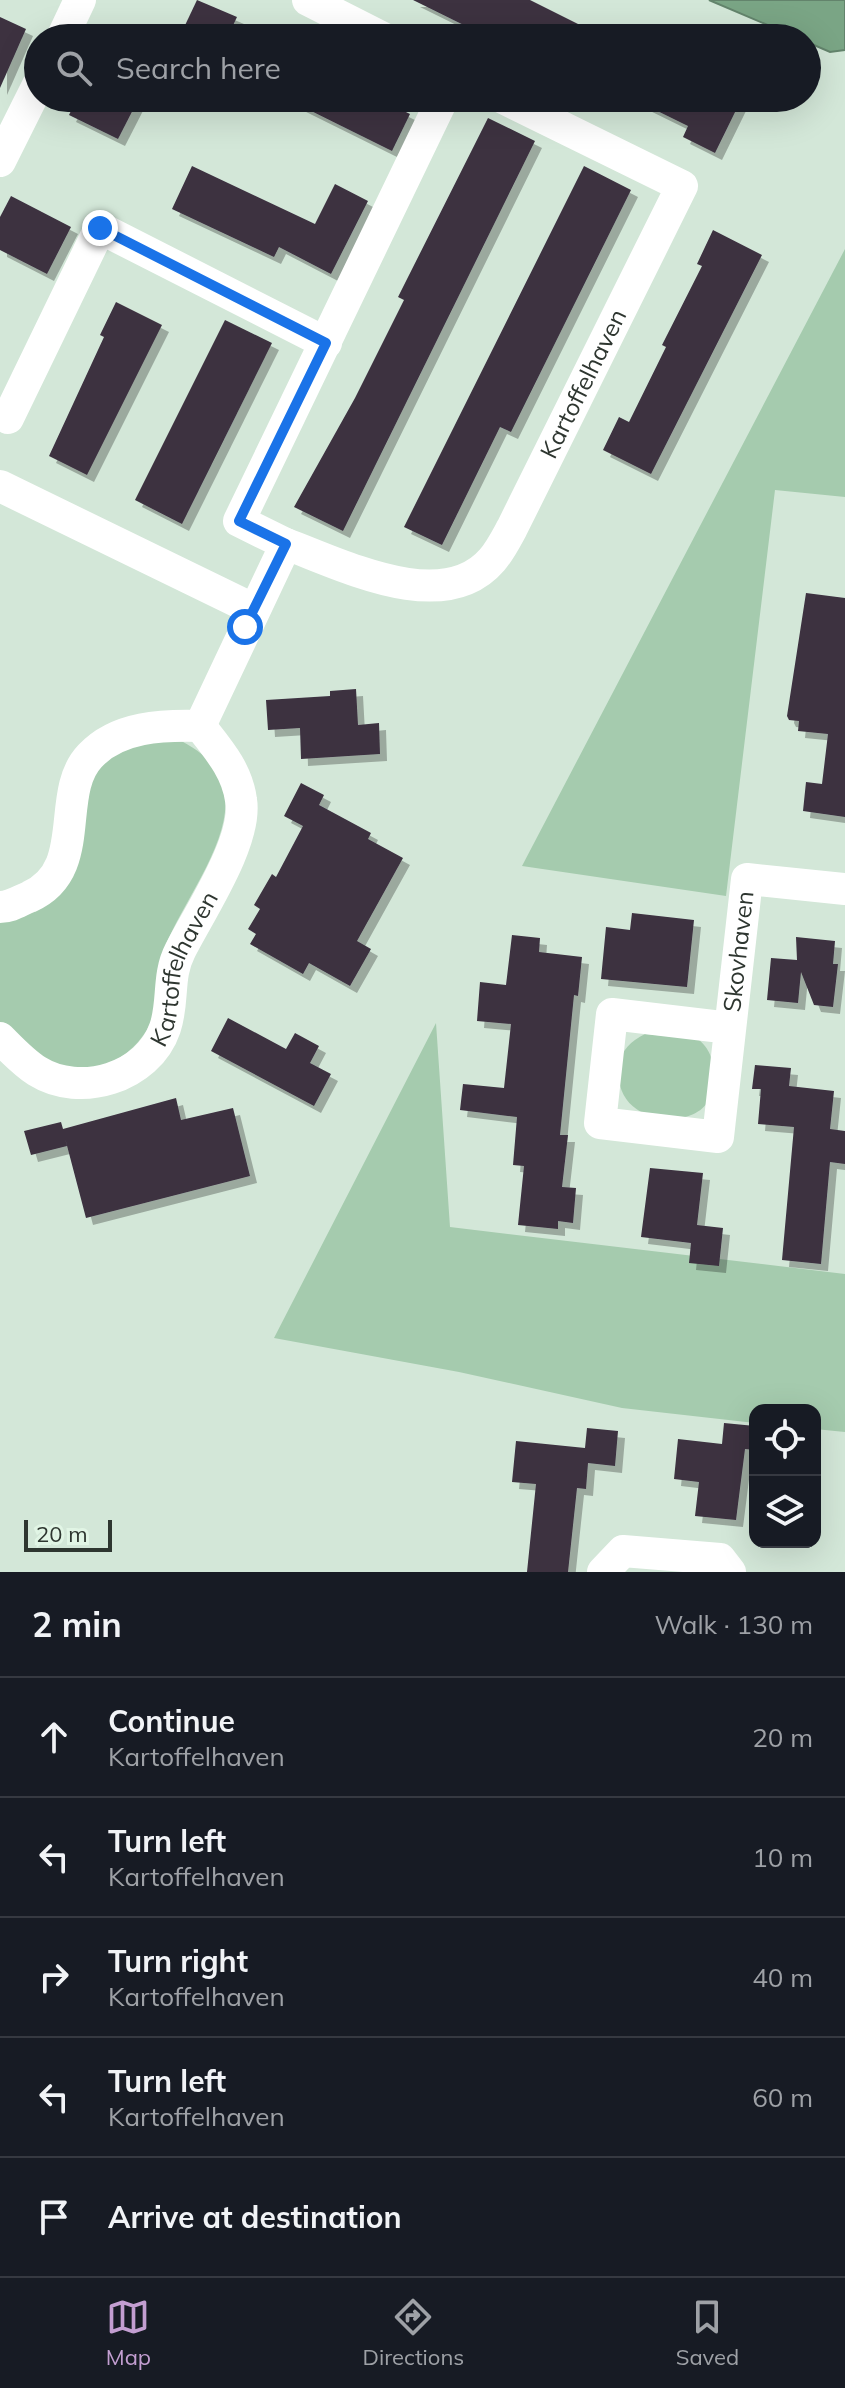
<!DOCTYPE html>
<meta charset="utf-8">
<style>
:root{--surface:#171b24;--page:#242831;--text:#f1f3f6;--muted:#9ea1a6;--line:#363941;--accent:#c39ed1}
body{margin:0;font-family:Mulish,sans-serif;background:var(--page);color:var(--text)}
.controls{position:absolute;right:24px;bottom:24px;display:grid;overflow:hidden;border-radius:16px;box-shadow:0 8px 32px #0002}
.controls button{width:72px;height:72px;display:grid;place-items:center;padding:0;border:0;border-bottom:2px solid var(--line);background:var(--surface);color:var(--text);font:40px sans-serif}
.scale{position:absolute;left:24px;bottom:20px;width:88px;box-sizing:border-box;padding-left:8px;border:4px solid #2e3630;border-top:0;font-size:22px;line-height:28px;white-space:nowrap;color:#2e3630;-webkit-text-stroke:6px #e1f5e5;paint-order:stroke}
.stop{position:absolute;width:24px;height:24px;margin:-18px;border:6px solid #1a73e8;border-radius:50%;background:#fff}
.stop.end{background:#1a73e8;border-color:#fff;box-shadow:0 2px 8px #0008}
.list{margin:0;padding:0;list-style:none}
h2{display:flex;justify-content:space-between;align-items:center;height:104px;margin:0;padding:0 32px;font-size:34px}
h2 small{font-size:26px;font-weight:400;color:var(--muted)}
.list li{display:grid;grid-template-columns:52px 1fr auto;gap:24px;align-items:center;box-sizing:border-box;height:120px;padding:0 32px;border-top:2px solid var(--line)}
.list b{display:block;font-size:30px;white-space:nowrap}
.list p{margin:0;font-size:26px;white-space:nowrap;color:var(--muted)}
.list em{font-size:26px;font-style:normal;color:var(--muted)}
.icon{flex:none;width:44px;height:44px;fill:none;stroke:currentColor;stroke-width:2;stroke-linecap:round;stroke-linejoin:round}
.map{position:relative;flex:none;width:845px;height:1572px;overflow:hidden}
.search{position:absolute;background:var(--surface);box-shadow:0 8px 32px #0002;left:24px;right:24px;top:24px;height:88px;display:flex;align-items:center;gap:20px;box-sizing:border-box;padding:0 28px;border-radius:44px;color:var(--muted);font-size:30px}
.sheet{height:704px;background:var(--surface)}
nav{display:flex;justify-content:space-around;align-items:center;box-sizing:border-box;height:112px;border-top:2px solid var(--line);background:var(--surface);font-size:22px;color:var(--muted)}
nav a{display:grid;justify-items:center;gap:4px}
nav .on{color:var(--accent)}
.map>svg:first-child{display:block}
.green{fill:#a5cbae}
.water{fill:#7aa585;stroke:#63846c;stroke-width:2}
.building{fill:#3c3140;filter:url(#shadow)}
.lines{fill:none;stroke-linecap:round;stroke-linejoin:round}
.minor{stroke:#fff;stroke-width:32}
.route{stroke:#1a73e8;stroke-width:10}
.labels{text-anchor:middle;stroke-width:8;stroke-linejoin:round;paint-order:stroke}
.street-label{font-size:24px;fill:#2e3630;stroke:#e1f5e5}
</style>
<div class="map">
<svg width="845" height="1572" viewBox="0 0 845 1572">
<defs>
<filter id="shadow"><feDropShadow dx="7" dy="7" stdDeviation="0" flood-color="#0004"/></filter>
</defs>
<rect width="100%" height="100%" fill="#d3e7d8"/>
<g class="green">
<path d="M 845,249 L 845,497 L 775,490 L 726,896 L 522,866 Z"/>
<path d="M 177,739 C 280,787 191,881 165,947 C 156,968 160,992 154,1014 C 141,1056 88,1086 46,1064 C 30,1055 14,1036 0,1024 L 0,919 L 79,858 L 90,786 L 98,769 L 124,745 Z"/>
<path d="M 436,1023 L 450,1227 L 845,1274 L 845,1432 L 815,1429 L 815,1410 L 755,1410 L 755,1423 L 622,1408 L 459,1372 L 274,1338 Z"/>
<path d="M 645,1034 L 698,1039 C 714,1053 713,1063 711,1083 C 710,1088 710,1097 708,1101 C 694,1130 612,1127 619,1066 C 621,1050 631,1041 645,1034 Z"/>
</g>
<path class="water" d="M 709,0 L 845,0 L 845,50 L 830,52 L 807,42 L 807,38 L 798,38 Z"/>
<g class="building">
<path d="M 197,0 L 237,17 L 227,38 L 179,38 Z"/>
<path d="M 413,0 L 530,0 L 606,38 L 490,38 Z"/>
<path d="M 0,17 L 26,29 L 0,88 Z"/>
<path d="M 77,98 L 139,98 L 118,139 L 69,115 Z"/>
<path d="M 285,98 L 377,98 L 410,114 L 392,151 Z"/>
<path d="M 631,98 L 726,98 L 739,104 L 715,153 L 683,137 L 688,126 Z"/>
<path d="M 488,118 L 535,141 L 343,531 L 294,507 L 355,398 L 404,300 L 398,297 Z"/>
<path d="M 192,166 L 315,224 L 335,184 L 368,201 L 331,274 L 279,247 L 274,257 L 172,209 Z"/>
<path d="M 584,166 L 631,190 L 511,432 L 500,427 L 442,545 L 404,527 Z"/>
<path d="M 11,196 L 71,227 L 47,274 L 0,250 L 0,217 Z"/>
<path d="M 713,230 L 762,255 L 651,474 L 603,450 L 619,417 L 629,422 L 666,347 L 662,345 L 702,266 L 697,264 Z"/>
<path d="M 116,302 L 162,325 L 87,475 L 49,456 L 104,337 L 100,335 Z"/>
<path d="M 225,320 L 272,343 L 182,524 L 135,500 Z"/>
<path d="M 806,593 L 845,598 L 845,817 L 803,811 L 806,782 L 822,784 L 828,734 L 798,731 L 799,721 L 789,720 L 787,716 Z"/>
<path d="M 356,689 L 358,725 L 379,723 L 380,754 L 301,759 L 300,728 L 268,730 L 266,700 L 330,696 L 330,691 Z"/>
<path d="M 301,783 L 324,795 L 319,805 L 371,833 L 368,839 L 403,858 L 357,941 L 371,949 L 350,986 L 309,963 L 303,974 L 250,944 L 256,934 L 248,929 L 260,909 L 254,905 L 272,874 L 276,877 L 303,826 L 284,816 Z"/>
<path d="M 632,913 L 694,920 L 687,987 L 601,979 L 606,927 L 630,930 Z"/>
<path d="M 512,935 L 540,938 L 539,952 L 582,957 L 578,996 L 574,995 L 560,1135 L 568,1135 L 562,1187 L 576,1188 L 573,1223 L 558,1221 L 558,1229 L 518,1225 L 524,1166 L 513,1165 L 517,1117 L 460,1110 L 463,1084 L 504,1088 L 511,1024 L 477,1021 L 480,982 L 506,985 Z"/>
<path d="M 796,937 L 835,941 L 833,964 L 838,964 L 833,1007 L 814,1005 L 801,972 L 798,1003 L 767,1000 L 771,958 L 797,960 Z"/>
<path d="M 228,1018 L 286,1049 L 295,1033 L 319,1046 L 310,1063 L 331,1074 L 314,1106 L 211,1051 Z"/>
<path d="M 755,1065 L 791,1068 L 789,1086 L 834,1091 L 830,1129 L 845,1131 L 845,1164 L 830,1162 L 821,1264 L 782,1260 L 794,1127 L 758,1124 L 761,1089 L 752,1089 Z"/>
<path d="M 176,1098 L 181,1120 L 233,1108 L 250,1176 L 86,1218 L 65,1138 L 67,1146 L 31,1155 L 24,1131 L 61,1122 L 63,1129 Z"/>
<path d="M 650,1168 L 703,1173 L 697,1225 L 723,1228 L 719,1266 L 689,1263 L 691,1243 L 641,1237 Z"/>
<path d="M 724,1423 L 755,1426 L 755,1450 L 745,1449 L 736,1520 L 695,1516 L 699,1482 L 674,1479 L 678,1439 L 722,1444 Z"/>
<path d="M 587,1428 L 618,1431 L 615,1466 L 588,1463 L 586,1489 L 577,1488 L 568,1572 L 527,1572 L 536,1484 L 512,1482 L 516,1441 L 585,1448 Z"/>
</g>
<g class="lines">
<g class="minor">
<path d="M 308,0 L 383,38"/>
<path d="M 62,38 L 80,0"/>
<path d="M 0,161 L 38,85"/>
<path d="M 8,418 L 100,228 L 326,343"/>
<path d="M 0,486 L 253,609"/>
<path d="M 286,544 L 239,521 L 443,98"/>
<path id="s1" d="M 200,726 L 286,544 C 341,564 443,617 492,560 C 500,551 506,539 512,528 L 682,186 L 503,98"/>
<path d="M 0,907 C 11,907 19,901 29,897 C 90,870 54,794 90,756 C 118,726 163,725 200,726"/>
<path id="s2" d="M 730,1028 L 612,1014 L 600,1123 L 718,1137 L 747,879 L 845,889"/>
<path id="s3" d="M 0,1038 C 12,1050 23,1062 37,1071 C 80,1098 148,1078 165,1028 C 174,1002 167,976 180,951 C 199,913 248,841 241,800 C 237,770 218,749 200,726"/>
<path d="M 603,1572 L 623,1551 L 720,1559 L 730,1572"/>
</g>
</g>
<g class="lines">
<path class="route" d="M 100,228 L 326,343 L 239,521 L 286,544 L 245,627"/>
</g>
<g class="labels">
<g class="street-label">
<text dy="8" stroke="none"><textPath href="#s1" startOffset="620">Kartoffelhaven</textPath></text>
<text dy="8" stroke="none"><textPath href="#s2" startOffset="534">Skovhaven</textPath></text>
<text dy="8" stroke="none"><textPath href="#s3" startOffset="266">Kartoffelhaven</textPath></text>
</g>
</g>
</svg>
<div class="controls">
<button><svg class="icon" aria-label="locate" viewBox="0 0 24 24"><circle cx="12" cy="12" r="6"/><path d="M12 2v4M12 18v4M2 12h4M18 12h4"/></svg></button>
<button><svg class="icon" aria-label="layers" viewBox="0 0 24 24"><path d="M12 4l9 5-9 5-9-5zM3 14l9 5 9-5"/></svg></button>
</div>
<div class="scale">20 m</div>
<div class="stop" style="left:245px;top:627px"></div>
<div class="stop end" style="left:100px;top:228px"></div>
<div class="search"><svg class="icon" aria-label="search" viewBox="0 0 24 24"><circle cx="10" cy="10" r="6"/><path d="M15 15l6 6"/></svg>Search here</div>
</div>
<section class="sheet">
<h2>2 min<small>Walk · 130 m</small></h2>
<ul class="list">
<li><svg class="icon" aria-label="ahead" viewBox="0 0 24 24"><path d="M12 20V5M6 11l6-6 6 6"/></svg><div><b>Continue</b><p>Kartoffelhaven</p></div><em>20 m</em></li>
<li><svg class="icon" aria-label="left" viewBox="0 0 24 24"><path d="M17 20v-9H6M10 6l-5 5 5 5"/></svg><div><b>Turn left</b><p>Kartoffelhaven</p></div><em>10 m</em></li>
<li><svg class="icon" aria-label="right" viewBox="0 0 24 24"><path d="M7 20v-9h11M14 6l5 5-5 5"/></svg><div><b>Turn right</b><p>Kartoffelhaven</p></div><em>40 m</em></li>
<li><svg class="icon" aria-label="left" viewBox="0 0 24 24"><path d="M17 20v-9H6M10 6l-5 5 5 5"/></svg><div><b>Turn left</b><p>Kartoffelhaven</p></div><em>60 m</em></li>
<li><svg class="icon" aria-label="arrive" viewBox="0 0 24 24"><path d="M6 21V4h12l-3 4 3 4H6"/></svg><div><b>Arrive at destination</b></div></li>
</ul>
</section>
<nav>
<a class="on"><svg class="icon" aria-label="map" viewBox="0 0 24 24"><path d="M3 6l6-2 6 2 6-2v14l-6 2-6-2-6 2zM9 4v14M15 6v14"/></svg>Map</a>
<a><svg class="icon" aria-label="directions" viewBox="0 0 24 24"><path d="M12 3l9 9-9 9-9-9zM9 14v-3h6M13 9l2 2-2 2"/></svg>Directions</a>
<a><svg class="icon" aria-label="saved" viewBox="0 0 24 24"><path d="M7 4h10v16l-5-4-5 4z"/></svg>Saved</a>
</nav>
